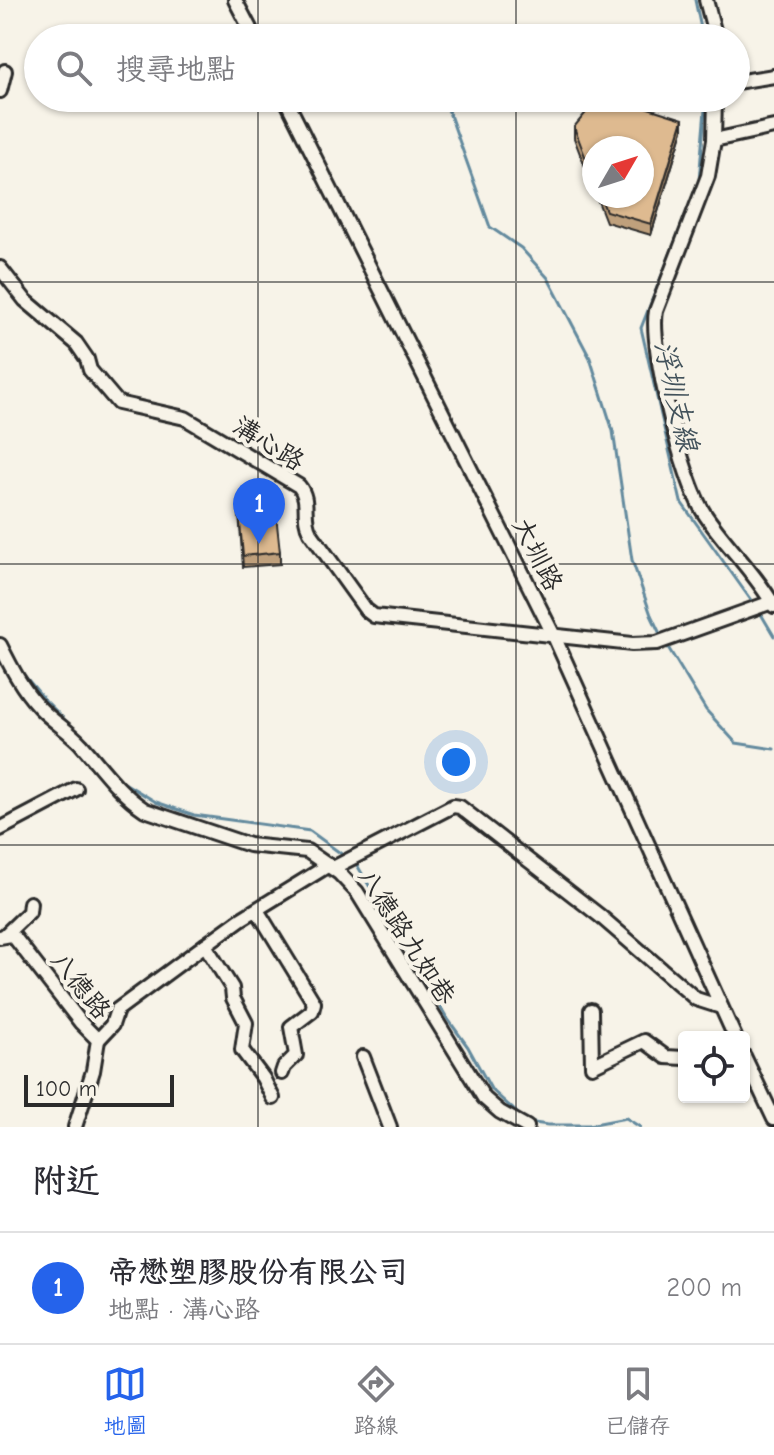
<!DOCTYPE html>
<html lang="zh-TW">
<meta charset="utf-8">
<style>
:root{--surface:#fff;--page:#f2f2f3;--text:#2b2b33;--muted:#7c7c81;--line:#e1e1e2;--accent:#2563eb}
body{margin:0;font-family:"Comic Neue","LXGW WenKai TC",sans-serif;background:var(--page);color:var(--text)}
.controls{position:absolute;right:24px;bottom:24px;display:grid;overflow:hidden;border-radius:8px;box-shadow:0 2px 6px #0004}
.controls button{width:72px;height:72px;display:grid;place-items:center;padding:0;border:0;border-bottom:2px solid var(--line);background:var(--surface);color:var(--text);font:40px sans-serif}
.compass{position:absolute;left:582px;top:136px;width:72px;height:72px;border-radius:50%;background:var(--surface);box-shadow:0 2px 6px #0004;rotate:51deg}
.scale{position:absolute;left:24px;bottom:20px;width:150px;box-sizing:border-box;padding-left:8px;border:4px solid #2b2b2b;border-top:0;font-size:22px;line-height:28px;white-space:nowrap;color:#2b2b2b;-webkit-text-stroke:6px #f7f3e8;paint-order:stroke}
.you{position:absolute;left:456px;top:762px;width:28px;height:28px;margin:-20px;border:6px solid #fff;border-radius:50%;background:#1a73e8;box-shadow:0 0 0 12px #1a73e833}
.badge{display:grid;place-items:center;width:52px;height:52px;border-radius:50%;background:var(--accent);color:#fff;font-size:26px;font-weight:700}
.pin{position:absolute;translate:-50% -66px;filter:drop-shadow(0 2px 4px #0008)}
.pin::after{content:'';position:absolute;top:42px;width:28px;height:24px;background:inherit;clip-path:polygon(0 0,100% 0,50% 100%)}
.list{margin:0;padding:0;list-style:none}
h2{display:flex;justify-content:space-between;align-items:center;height:104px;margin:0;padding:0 32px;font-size:34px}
h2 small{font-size:26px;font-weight:400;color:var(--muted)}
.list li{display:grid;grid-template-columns:52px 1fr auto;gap:24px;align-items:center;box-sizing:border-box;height:112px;padding:0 32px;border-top:2px solid var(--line)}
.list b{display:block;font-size:30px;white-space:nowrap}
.list p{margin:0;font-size:26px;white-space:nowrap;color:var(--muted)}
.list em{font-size:26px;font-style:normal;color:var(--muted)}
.icon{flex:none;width:44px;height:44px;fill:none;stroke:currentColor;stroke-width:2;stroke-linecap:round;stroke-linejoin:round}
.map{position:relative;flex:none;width:774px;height:1127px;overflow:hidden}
.search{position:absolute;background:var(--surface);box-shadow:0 2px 6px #0004;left:24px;right:24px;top:24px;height:88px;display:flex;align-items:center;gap:20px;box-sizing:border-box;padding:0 28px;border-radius:44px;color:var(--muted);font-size:30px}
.sheet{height:216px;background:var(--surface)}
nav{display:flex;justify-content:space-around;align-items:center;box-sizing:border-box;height:112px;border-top:2px solid var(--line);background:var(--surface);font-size:22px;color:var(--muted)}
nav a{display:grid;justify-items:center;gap:4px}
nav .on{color:var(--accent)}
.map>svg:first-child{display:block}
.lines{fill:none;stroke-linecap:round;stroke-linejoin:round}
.stream{stroke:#638a9e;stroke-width:3}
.minor-casing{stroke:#2b2b2b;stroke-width:18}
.minor{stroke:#f7f3e8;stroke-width:12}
.wall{fill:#bfa07c;stroke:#2b2b2b;stroke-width:2}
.shaded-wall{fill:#9b8265;stroke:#2b2b2b;stroke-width:2}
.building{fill:#deba90;stroke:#2b2b2b;stroke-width:2}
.grid{fill:none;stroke:#2b2b2b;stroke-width:2;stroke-opacity:0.55}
.labels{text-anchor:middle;stroke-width:8;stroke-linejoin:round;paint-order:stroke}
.street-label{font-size:26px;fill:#2b2b2b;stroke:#f7f3e8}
.water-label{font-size:28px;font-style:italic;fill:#42525b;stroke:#f7f3e8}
</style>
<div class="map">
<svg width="774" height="1127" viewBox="0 0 774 1127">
<rect width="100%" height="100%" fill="#f7f3e8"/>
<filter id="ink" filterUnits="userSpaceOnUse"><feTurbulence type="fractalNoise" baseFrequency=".0125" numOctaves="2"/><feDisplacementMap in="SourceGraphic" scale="16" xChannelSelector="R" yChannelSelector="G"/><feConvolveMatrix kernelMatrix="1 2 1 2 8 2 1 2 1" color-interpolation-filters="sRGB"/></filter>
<g filter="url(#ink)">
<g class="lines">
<g class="stream">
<path d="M 695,0 L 703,38"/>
<path d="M 444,98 L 490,227 L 521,248 L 548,278 L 590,358 L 613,431 L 632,560 L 651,615 L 662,638"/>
<path d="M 706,98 L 699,181 L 641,328 L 681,502 L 753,603"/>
<path d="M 758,609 L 774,636"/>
<path d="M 666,644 L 706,710 L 736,743 L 774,749"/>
<path d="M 18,668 L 45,700 L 78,733"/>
<path d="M 102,759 L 121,781 L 156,802 L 194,815 L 310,831 L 347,858"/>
<path d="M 353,862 L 357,865 L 447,1018 L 468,1047 L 491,1089 L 527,1122 L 548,1125 L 589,1125 L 626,1118 L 640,1127"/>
</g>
<g class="minor-casing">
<g id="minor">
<path d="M 235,0 L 255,38"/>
<path d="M 706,0 L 716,38"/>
<path d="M 736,82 L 774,76"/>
<path d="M 0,91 L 5,71"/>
<path d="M 285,98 L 553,634 L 735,1037"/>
<path d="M 715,98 L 714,140 L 708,176 L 656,311 C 649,347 683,481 704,513 C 725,545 755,572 774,606"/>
<path d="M 714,140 L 774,127"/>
<path d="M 0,268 L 25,300 L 76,343 L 87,359 L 90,370 L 118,403 L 185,418 L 299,486 C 311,501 301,516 310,532 L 366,610 L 374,616 L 632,644 L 657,643 L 772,602"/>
<path d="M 0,645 C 11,667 22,689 39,707 C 52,721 68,730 81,744 C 102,768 118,792 145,810 L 249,845 L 307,851 L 339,873 L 357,892 L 484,1098 L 500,1112 L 527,1127"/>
<path d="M 0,829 L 76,789"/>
<path d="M 333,868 L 453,806 L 460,807 L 600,916 L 696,999 L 721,1007"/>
<path d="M 257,910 L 314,1003 L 312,1011 L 291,1027 L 296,1055 L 284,1067 L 282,1073"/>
<path d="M 4,936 L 29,912 L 30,903"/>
<path d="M 0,937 L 11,935 L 15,938 L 81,1023 L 98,1040 L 93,1071 L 75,1127"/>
<path d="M 205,945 L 241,919 L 329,865"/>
<path d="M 591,1010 L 592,1066 L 644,1041 L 666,1057 L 684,1058"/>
<path d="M 98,1040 L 112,1025 L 117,1010 L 205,945 L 232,988 L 233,998 L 246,1023 L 242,1050 L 263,1078 L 273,1098"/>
<path d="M 744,1056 L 774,1119"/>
<path d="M 363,1057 L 390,1127"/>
</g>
</g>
<use href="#minor" class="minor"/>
</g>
<g class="wall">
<path d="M 625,100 L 683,130 L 651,235 L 606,222 L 596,196 L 642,196 L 594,148 L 594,191 L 574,138 L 574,127 Z"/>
<path d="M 263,498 L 280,552 L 280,564 L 243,567 L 239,512 L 263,510 Z"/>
</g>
<path class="shaded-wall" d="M 683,119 L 683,130 L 651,235 L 651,224 Z"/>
<g class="building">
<path d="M 598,98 L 623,98 L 623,100 L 683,119 L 651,224 L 606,211 L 600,196 L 642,196 L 642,148 L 594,148 L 594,180 L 574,127 Z"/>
<path d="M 274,496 L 280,552 L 243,556 L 239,512 L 264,510 L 263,498 Z"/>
</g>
</g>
<path class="grid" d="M 258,0 L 258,38M 516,0 L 516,38M 258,98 L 258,1127M 516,98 L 516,1127M 0,282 L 774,282M 0,564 L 774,564M 0,845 L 774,845"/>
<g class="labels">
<g class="street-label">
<text transform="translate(269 443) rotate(32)" y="9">溝心路</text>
<text transform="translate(538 554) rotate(63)" y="9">大圳路</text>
<text transform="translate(407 936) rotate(57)" y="9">八德路九如巷</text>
<text transform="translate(81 985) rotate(51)" y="9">八德路</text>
</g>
<g class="water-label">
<text transform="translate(677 396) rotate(77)" y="10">浮圳支線</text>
</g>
</g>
</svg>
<div class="controls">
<button><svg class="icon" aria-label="locate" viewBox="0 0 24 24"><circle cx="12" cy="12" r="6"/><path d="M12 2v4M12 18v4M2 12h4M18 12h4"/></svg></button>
</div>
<svg class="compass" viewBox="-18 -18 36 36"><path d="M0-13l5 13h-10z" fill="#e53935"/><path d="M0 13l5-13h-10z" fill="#7c7c81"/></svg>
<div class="scale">100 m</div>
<div class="you"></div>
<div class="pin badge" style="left:259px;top:544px">1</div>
<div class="search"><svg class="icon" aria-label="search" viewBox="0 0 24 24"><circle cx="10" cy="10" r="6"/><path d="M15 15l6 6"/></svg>搜尋地點</div>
</div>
<section class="sheet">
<h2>附近<small></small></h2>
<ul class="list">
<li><span class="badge">1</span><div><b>帝懋塑膠股份有限公司</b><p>地點 · 溝心路</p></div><em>200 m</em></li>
</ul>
</section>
<nav>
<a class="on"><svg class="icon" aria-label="map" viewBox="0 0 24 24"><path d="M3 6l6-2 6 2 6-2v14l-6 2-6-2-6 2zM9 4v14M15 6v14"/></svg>地圖</a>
<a><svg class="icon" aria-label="directions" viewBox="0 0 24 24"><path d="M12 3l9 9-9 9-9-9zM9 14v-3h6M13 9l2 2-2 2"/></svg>路線</a>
<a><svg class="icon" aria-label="saved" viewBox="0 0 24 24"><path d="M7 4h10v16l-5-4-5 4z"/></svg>已儲存</a>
</nav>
